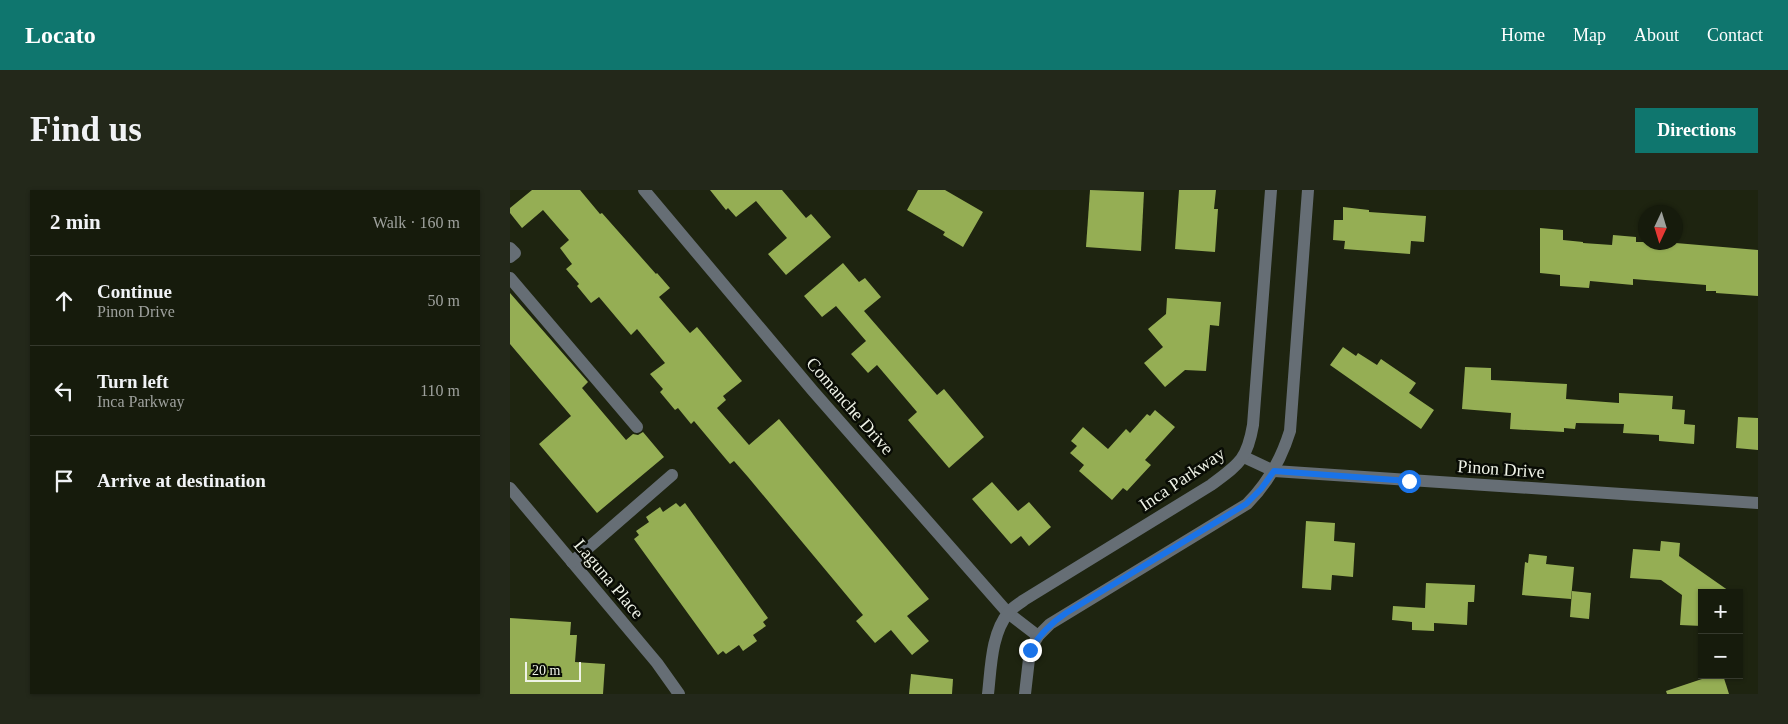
<!DOCTYPE html>
<meta charset="utf-8">
<style>
:root{--surface:#161b0c;--page:#23281a;--text:#f1f3f6;--muted:#9ea19d;--line:#35392d;--accent:#0f766e}
body{margin:0;font-family:Georgia,serif;background:var(--page);color:var(--text)}
.controls{position:absolute;right:15px;bottom:15px;display:grid;overflow:hidden;border-radius:0px;box-shadow:0 1px 4px #0004}
.controls button{width:45px;height:45px;display:grid;place-items:center;padding:0;border:0;border-bottom:1px solid var(--line);background:var(--surface);color:var(--text);font:25px sans-serif}
.compass{position:absolute;left:1128px;top:15px;width:45px;height:45px;border-radius:50%;background:var(--surface);box-shadow:0 1px 4px #0004;rotate:184deg}
.scale{position:absolute;left:15px;bottom:12px;width:56px;box-sizing:border-box;padding-left:5px;border:2px solid #eff3e7;border-top:0;font-size:14px;line-height:18px;white-space:nowrap;color:#eff3e7;-webkit-text-stroke:4px #090c05;paint-order:stroke}
.stop{position:absolute;width:15px;height:15px;margin:-11px;border:4px solid #1a73e8;border-radius:50%;background:#fff}
.stop.end{background:#1a73e8;border-color:#fff;box-shadow:0 1px 5px #0008}
.list{margin:0;padding:0;list-style:none}
h2{display:flex;justify-content:space-between;align-items:center;height:65px;margin:0;padding:0 20px;font-size:21px}
h2 small{font-size:16px;font-weight:400;color:var(--muted)}
.list li{display:grid;grid-template-columns:32px 1fr auto;gap:15px;align-items:center;box-sizing:border-box;height:90px;padding:0 20px;border-top:1px solid var(--line)}
.list b{display:block;font-size:19px;white-space:nowrap}
.list p{margin:0;font-size:16px;white-space:nowrap;color:var(--muted)}
.list em{font-size:16px;font-style:normal;color:var(--muted)}
.icon{flex:none;width:28px;height:28px;fill:none;stroke:currentColor;stroke-width:2;stroke-linecap:round;stroke-linejoin:round}
.map{position:relative;flex:none;width:1248px;height:504px;overflow:hidden;border-radius:0px}
header{display:flex;align-items:center;gap:30px;box-sizing:border-box;height:70px;padding:0 25px;background:var(--accent);color:#fff}
header strong{font-size:24px}
nav{display:flex;gap:28px;margin-inline-start:auto;font-size:18px}
.intro{display:flex;align-items:center;justify-content:space-between;box-sizing:border-box;height:120px;padding:0 30px}
h1{margin:0;font-size:35px}
.button{padding:12px 22px;border-radius:0px;background:var(--accent);color:#fff;font-size:18px;font-weight:700}
main{display:flex;gap:30px;padding:0 30px}
aside{flex:1;background:var(--surface);border-radius:0px;box-shadow:0 1px 4px #0004}
.map>svg:first-child{display:block}
.building{fill:#95ae54}
.lines{fill:none;stroke-linecap:round;stroke-linejoin:round}
.minor{stroke:#666e75;stroke-width:12}
.route{stroke:#1a73e8;stroke-width:6}
.labels{text-anchor:middle;stroke-width:5;stroke-linejoin:round;paint-order:stroke}
.street-label{font-size:18px;fill:#eff3e7;stroke:#090c05}
</style>
<header>
<strong>Locato</strong>
<nav><a>Home</a><a>Map</a><a>About</a><a>Contact</a></nav>
</header>
<div class="intro"><h1>Find us</h1><a class="button">Directions</a></div>
<main>
<aside>
<h2>2 min<small>Walk · 160 m</small></h2>
<ul class="list">
<li><svg class="icon" aria-label="ahead" viewBox="0 0 24 24"><path d="M12 20V5M6 11l6-6 6 6"/></svg><div><b>Continue</b><p>Pinon Drive</p></div><em>50 m</em></li>
<li><svg class="icon" aria-label="left" viewBox="0 0 24 24"><path d="M17 20v-9H6M10 6l-5 5 5 5"/></svg><div><b>Turn left</b><p>Inca Parkway</p></div><em>110 m</em></li>
<li><svg class="icon" aria-label="arrive" viewBox="0 0 24 24"><path d="M6 21V4h12l-3 4 3 4H6"/></svg><div><b>Arrive at destination</b></div></li>
</ul>
</aside>
<div class="map">
<svg width="1248" height="504" viewBox="0 0 1248 504">
<rect width="100%" height="100%" fill="#1e2410"/>
<g class="building">
<path d="M 22,0 L 70,0 L 90,24 L 92,23 L 146,84 L 147,83 L 160,98 L 149,107 L 180,143 L 187,137 L 232,191 L 213,206 L 216,210 L 207,218 L 239,255 L 269,229 L 419,409 L 397,426 L 419,451 L 402,465 L 381,440 L 365,453 L 346,431 L 353,425 L 238,287 L 224,271 L 220,274 L 184,231 L 181,234 L 168,218 L 165,220 L 150,202 L 153,199 L 140,184 L 155,173 L 127,139 L 121,145 L 89,107 L 81,113 L 67,96 L 69,94 L 56,79 L 62,74 L 50,58 L 59,50 L 33,20 L 12,38 L 0,23 L 0,18 Z"/>
<path d="M 200,0 L 272,0 L 296,28 L 301,24 L 321,47 L 276,85 L 258,64 L 277,48 L 246,11 L 226,27 L 218,18 L 216,20 Z"/>
<path d="M 408,0 L 435,0 L 473,22 L 453,57 L 433,45 L 435,42 L 397,20 Z"/>
<path d="M 580,0 L 634,2 L 631,61 L 576,57 Z"/>
<path d="M 669,0 L 706,0 L 704,19 L 708,19 L 705,62 L 665,59 Z"/>
<path d="M 833,17 L 859,20 L 859,22 L 916,26 L 914,52 L 901,51 L 900,64 L 834,59 L 835,51 L 823,50 L 824,30 L 833,30 Z"/>
<path d="M 1030,38 L 1053,40 L 1053,50 L 1073,52 L 1073,53 L 1102,55 L 1103,45 L 1126,47 L 1126,52 L 1154,52 L 1248,60 L 1248,106 L 1206,103 L 1206,101 L 1196,101 L 1196,95 L 1123,89 L 1123,95 L 1080,91 L 1079,98 L 1050,96 L 1050,85 L 1030,83 Z"/>
<path d="M 333,73 L 349,92 L 355,88 L 371,107 L 354,121 L 427,205 L 434,199 L 474,247 L 439,278 L 398,230 L 407,222 L 367,175 L 358,183 L 341,164 L 356,151 L 326,116 L 312,127 L 294,106 Z"/>
<path d="M 0,103 L 78,192 L 72,198 L 116,250 L 123,244 L 128,245 L 133,242 L 154,267 L 87,323 L 29,254 L 61,226 L 0,154 Z"/>
<path d="M 657,108 L 711,112 L 709,136 L 700,135 L 696,181 L 675,180 L 655,197 L 634,173 L 653,157 L 638,139 L 656,124 Z"/>
<path d="M 833,157 L 846,166 L 848,163 L 867,175 L 871,169 L 906,193 L 899,203 L 924,220 L 911,239 L 820,175 Z"/>
<path d="M 955,177 L 981,178 L 981,190 L 1057,194 L 1056,209 L 1109,213 L 1109,203 L 1163,206 L 1162,219 L 1175,220 L 1174,234 L 1185,235 L 1184,254 L 1149,251 L 1149,245 L 1113,243 L 1114,234 L 1066,233 L 1065,239 L 1054,238 L 1054,242 L 1000,239 L 1001,223 L 952,219 Z"/>
<path d="M 645,220 L 665,237 L 635,270 L 641,275 L 617,301 L 613,298 L 602,310 L 569,281 L 574,275 L 560,263 L 567,256 L 561,251 L 573,237 L 598,259 L 616,239 L 620,243 L 637,224 L 640,226 Z"/>
<path d="M 1228,227 L 1248,228 L 1248,260 L 1226,258 Z"/>
<path d="M 482,292 L 508,321 L 519,312 L 541,337 L 519,356 L 511,346 L 501,354 L 462,309 Z"/>
<path d="M 166,313 L 170,317 L 175,313 L 258,428 L 253,432 L 256,436 L 243,445 L 247,451 L 233,461 L 229,455 L 216,464 L 213,461 L 208,465 L 124,349 L 129,345 L 126,341 L 139,332 L 136,327 L 150,317 L 153,322 Z"/>
<path d="M 796,331 L 825,333 L 824,351 L 845,353 L 843,387 L 822,385 L 821,400 L 792,398 Z"/>
<path d="M 1151,351 L 1170,353 L 1169,366 L 1222,403 L 1192,403 L 1192,436 L 1170,435 L 1172,405 L 1151,390 L 1120,388 L 1123,359 L 1150,361 Z"/>
<path d="M 1019,364 L 1037,366 L 1036,374 L 1064,377 L 1061,409 L 1012,405 L 1015,372 L 1018,373 Z"/>
<path d="M 916,393 L 965,395 L 964,412 L 958,412 L 957,435 L 924,433 L 924,441 L 902,440 L 902,432 L 882,430 L 883,416 L 915,418 Z"/>
<path d="M 1062,401 L 1081,403 L 1079,429 L 1060,427 Z"/>
<path d="M 0,428 L 61,432 L 60,445 L 67,445 L 65,472 L 95,474 L 93,504 L 0,504 Z"/>
<path d="M 401,484 L 443,489 L 442,504 L 399,504 Z"/>
<path d="M 1204,485 L 1213,485 L 1219,504 L 1157,504 L 1156,501 Z"/>
</g>
<g class="lines">
<g class="minor">
<path d="M 134,0 L 303,201 L 498,423 L 528,446"/>
<path d="M 0,58 L 5,63 L 0,67"/>
<path d="M 0,88 L 127,237"/>
<path d="M 734,267 L 764,281 L 1248,313"/>
<path d="M 0,298 L 147,473 L 169,504"/>
<path d="M 62,372 L 162,285"/>
<path d="M 478,504 C 481,478 481,443 499,422 C 503,417 509,414 514,410 L 701,295 C 729,274 737,270 743,235 L 761,0"/>
<path d="M 515,504 L 520,460 L 528,446 L 540,434 L 737,314 C 758,293 771,270 780,241 L 798,0"/>
</g>
</g>
<g class="lines">
<path class="route" d="M 520,460 C 530,444 541,433 556,423 L 736,314 L 751,299 L 764,281 L 899,291"/>
</g>
<g class="labels">
<g class="street-label">
<text transform="translate(340 216) rotate(49)" y="6">Comanche Drive</text>
<text transform="translate(991 279) rotate(4)" y="6">Pinon Drive</text>
<text transform="translate(672 289) rotate(-34)" y="6">Inca Parkway</text>
<text transform="translate(99 389) rotate(50)" y="6">Laguna Place</text>
</g>
</g>
</svg>
<div class="controls">
<button>+</button>
<button>−</button>
</div>
<svg class="compass" viewBox="-18 -18 36 36"><path d="M0-13l5 13h-10z" fill="#e53935"/><path d="M0 13l5-13h-10z" fill="#9ea19d"/></svg>
<div class="scale">20 m</div>
<div class="stop" style="left:899px;top:291px"></div>
<div class="stop end" style="left:520px;top:460px"></div>
</div>
</main>
